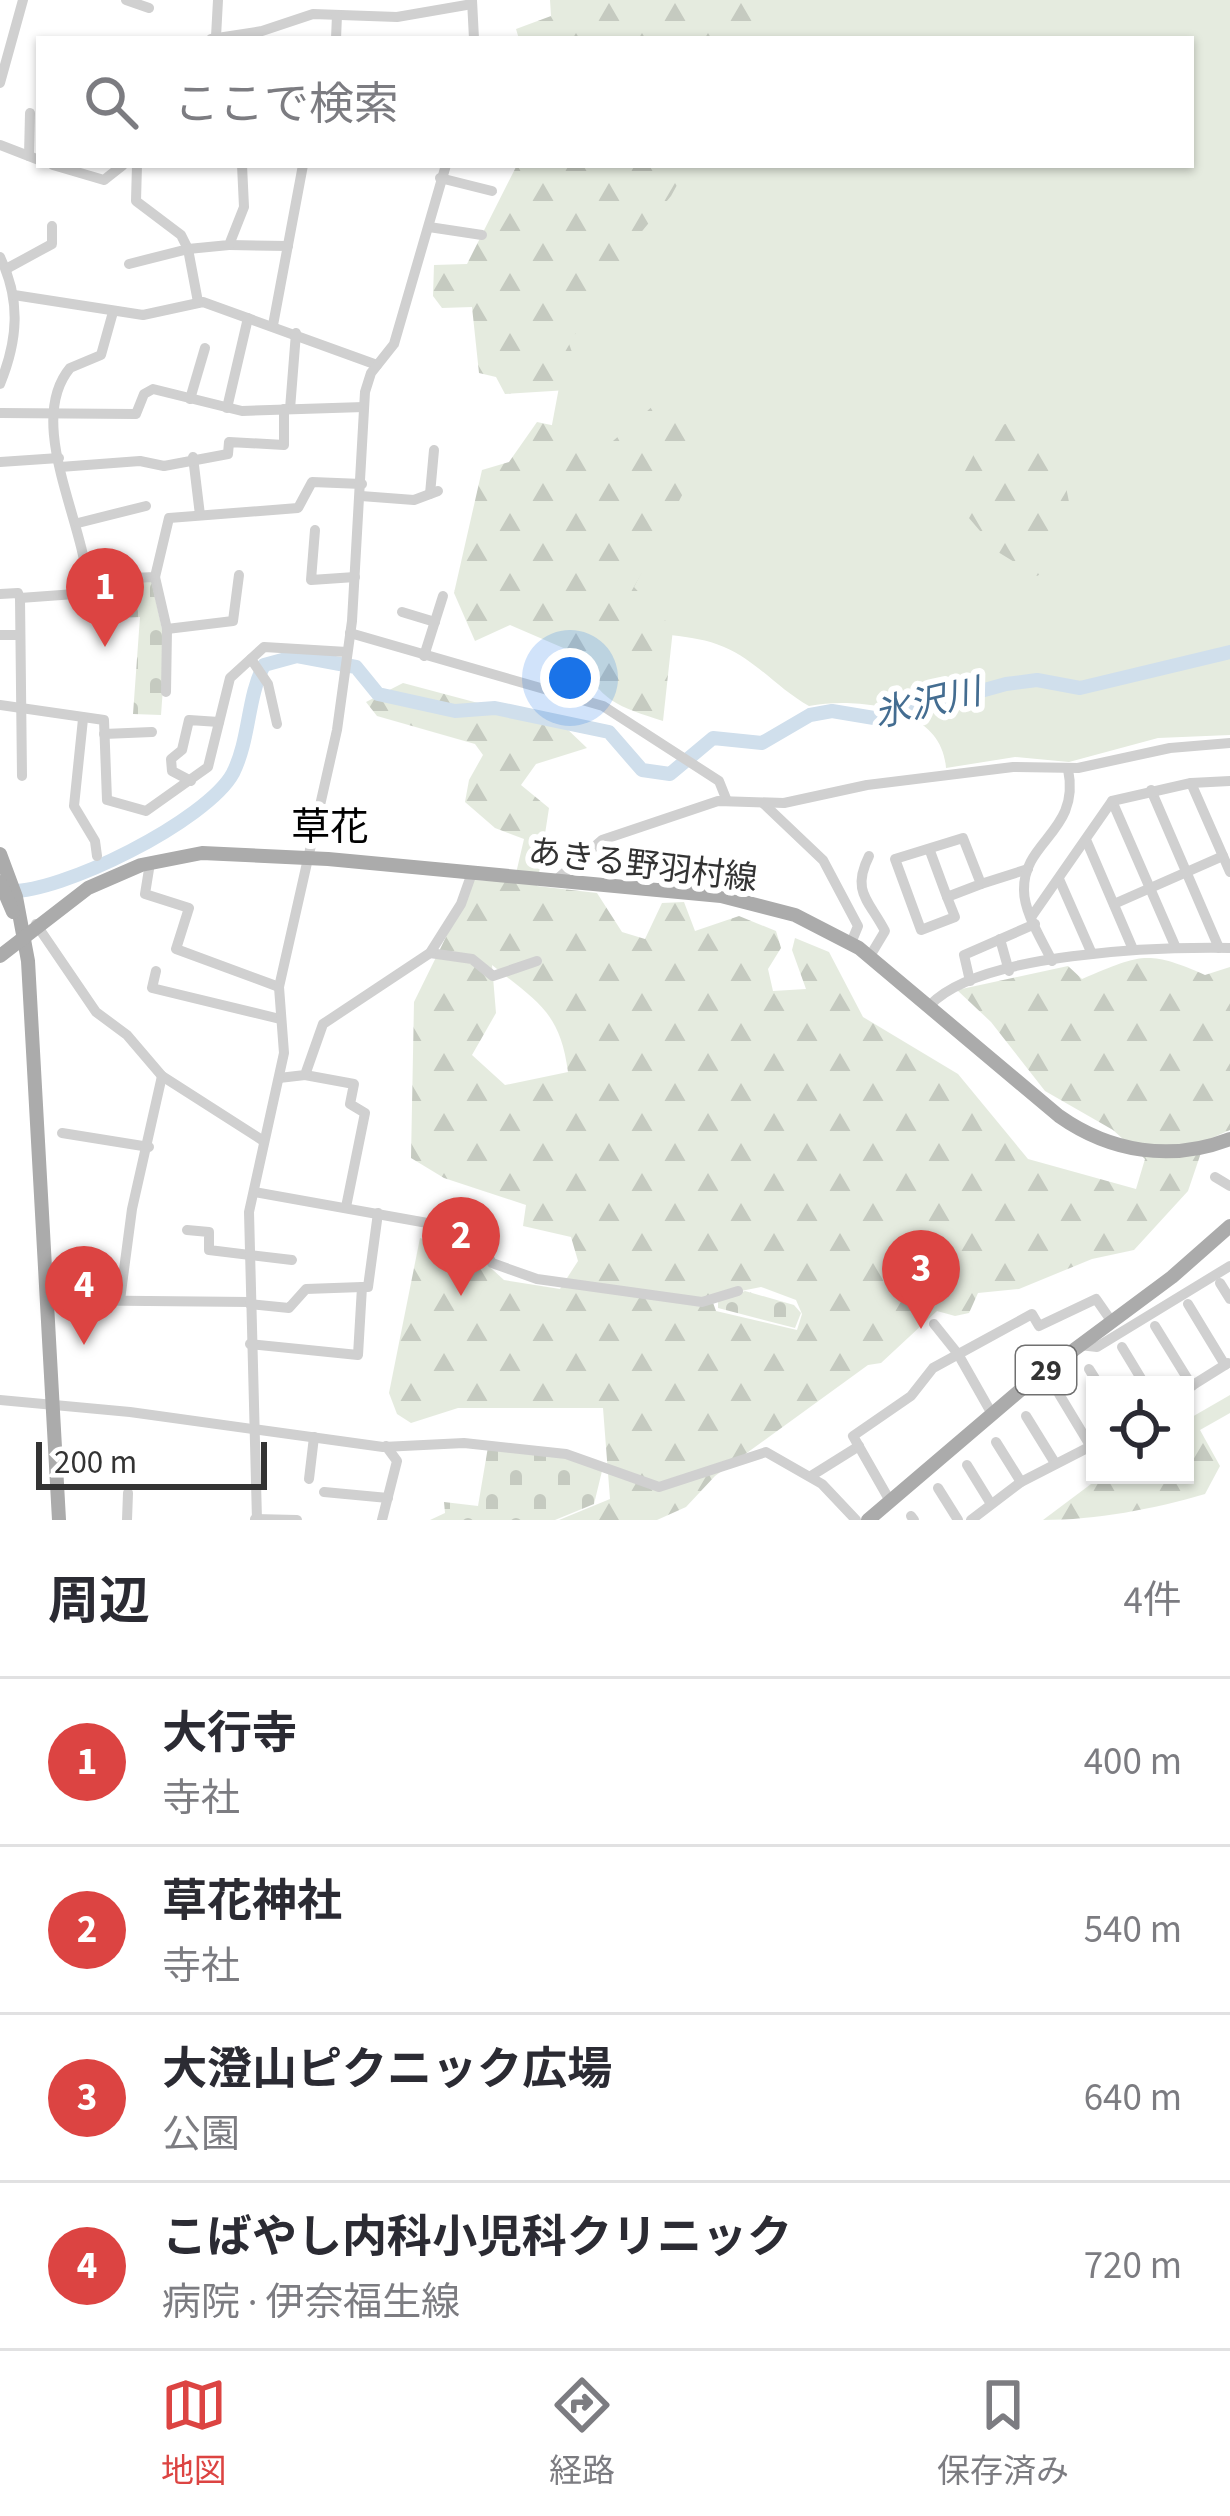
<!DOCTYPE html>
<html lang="ja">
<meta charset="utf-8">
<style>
:root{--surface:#fff;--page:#f7f7f7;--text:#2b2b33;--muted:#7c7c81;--line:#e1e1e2;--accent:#dc4442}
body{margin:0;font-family:"Source Sans 3","Noto Sans JP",sans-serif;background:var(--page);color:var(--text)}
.controls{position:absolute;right:36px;bottom:36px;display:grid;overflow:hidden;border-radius:0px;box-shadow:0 3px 9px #0004}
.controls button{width:108px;height:108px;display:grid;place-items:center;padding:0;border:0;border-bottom:3px solid var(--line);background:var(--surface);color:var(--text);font:60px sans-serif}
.scale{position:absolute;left:36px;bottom:30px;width:231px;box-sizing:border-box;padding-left:12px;border:6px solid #333;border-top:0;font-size:33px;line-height:42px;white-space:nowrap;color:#333;-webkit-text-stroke:9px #fff;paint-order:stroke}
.you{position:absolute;left:570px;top:678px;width:42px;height:42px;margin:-30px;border:9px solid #fff;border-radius:50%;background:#1a73e8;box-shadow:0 0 0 18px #1a73e833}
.badge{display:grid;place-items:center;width:78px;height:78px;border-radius:50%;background:var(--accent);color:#fff;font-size:39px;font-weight:700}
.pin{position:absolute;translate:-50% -99px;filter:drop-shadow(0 3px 6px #0008)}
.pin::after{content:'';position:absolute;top:63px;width:42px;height:36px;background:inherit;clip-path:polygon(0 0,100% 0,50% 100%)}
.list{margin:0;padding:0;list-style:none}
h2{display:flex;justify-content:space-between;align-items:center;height:156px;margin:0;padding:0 48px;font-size:51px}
h2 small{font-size:39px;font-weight:400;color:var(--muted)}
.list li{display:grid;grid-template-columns:78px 1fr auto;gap:36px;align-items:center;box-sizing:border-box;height:168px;padding:0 48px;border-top:3px solid var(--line)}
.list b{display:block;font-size:45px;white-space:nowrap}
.list p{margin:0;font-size:39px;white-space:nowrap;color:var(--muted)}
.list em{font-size:39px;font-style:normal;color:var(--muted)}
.icon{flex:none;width:66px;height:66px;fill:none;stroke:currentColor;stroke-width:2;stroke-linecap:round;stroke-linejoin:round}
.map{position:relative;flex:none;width:1230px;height:1520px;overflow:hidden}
.search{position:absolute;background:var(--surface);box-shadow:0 3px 9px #0004;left:36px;right:36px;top:36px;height:132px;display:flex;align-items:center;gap:30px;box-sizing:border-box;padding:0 42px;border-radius:0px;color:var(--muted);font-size:45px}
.sheet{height:828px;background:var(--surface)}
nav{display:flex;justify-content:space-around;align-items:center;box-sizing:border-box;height:168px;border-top:3px solid var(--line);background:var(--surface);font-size:33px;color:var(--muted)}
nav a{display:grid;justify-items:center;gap:6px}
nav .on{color:var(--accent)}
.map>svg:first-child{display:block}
.green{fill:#e5ebdf}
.forest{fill:url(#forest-firs);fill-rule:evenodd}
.cemetery{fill:url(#cemetery-stones)}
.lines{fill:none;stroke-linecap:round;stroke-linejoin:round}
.river{stroke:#d0dfec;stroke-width:14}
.minor{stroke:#d0d0d0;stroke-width:10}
.major{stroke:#ababab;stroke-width:14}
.labels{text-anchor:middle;stroke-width:12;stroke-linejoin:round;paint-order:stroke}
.shield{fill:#fff;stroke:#707070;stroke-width:3}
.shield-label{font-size:30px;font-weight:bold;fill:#333}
.street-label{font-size:33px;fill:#333;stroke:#fff}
.water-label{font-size:36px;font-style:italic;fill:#446d91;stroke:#fff}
.quarter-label{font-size:39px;fill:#000;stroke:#fff}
</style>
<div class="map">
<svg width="1230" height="1520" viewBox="0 0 1230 1520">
<defs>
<pattern id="forest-firs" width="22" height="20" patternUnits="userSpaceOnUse" patternTransform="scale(3)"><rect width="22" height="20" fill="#e5ebdf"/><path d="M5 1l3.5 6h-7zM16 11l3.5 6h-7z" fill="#c5cac0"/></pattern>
<pattern id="cemetery-stones" width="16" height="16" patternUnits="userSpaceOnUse" patternTransform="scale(3)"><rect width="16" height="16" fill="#e5ebdf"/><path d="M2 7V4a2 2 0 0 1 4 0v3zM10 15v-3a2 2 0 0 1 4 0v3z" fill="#c5cac0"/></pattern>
</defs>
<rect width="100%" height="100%" fill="#fff"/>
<path class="green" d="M 767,0 L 1230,0 L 1230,735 L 1158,738 L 1069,762 L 1015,757 L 946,768 C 942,706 857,697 809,706 C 778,689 757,661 724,647 C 691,632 653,639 623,622 L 629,466 L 548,446 L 560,382 L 550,364 L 654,165 L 1191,165 L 1191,39 L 742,39 Z"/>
<g class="forest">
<path d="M 550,0 L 794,0 L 762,39 L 519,39 L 516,29 L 551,16 Z"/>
<path d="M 517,165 L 688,165 L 671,196 L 629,247 L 600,310 L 568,341 L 577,366 L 568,390 L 505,394 L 496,377 L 479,373 L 472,307 L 442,308 L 433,296 L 434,265 L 467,264 Z"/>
<path d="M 654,405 L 671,419 L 696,427 L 701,459 L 634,587 L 673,629 L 663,721 C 620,707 596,701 582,656 L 510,625 L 475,641 L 454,593 L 482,470 L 509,462 L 537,422 L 584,432 L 588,454 L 605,448 Z"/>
<path d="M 1023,418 L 1058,447 L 1071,512 L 1058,522 L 1051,568 L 1037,576 L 998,552 L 951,497 L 987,430 Z"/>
<path d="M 403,683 L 564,726 L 587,748 L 536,764 L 521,785 L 549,808 L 537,886 L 597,893 L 622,932 L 645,939 L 662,903 L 684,902 L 695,931 L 739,916 L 776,931 L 781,948 L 768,969 L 773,991 L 806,989 L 792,950 L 795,938 L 829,952 L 863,1017 L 958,1074 L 1028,1159 L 1136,1189 L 1145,1159 L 1113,1130 L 1045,1091 L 991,1022 L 957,990 L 1068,966 L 1082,979 C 1140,955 1146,949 1205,975 L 1230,967 L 1230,1130 L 1205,1141 L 1188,1191 L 1134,1250 L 1092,1259 L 1019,1289 L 978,1293 L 969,1313 L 955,1316 L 937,1311 L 881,1363 L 868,1365 L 715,1476 L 686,1507 L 657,1520 L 559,1520 L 610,1499 L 603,1408 L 458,1408 L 411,1423 L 397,1414 L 389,1393 L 420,1238 L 482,1260 L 504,1280 L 560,1289 L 578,1261 L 571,1237 L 523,1226 L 526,1205 L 444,1178 L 411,1158 L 414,1002 L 474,880 L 514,882 L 524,839 L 495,828 L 465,802 L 469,780 L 483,755 L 475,744 L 377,716 L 366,702 ZM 492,965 C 537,1002 560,1011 568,1072 L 505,1085 L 472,1055 L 496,1013 ZM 761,1287 L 796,1300 L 802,1314 L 797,1330 L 716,1311 L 711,1297 Z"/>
<path d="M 1230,1395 L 1230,1413 L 1200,1430 L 1220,1466 L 1205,1494 C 1154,1509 1096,1520 1043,1520 L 1103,1475 L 1185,1475 L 1185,1421 Z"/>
</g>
<g class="cemetery">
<path d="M 151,579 L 166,647 L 161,715 L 133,714 L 140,617 L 87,619 L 84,593 L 91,582 Z"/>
<path d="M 745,1291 L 794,1305 L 801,1313 L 795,1328 L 718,1308 L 718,1301 Z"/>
<path d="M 488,1447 L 565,1457 L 602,1471 L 594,1504 L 555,1520 L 430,1520 L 445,1513 L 444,1502 L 478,1506 Z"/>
</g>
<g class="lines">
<path class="river" d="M 7,891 C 59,895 208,820 233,773 C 250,739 247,698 264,665 L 297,656 L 356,667 L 378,694 L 455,711 L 495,708 L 609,732 L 642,770 L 670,774 L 713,738 L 762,743 L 810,715 L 832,711 L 880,719 L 1006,684 L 1037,680 L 1080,688 L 1230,652"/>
<g class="minor">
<path d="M 126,0 L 149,8"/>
<path d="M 472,0 L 474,39"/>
<path d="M 216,37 L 218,0"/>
<path d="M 211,39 L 262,31 L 313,14 L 397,17 L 472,4"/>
<path d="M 336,39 L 337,15"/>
<path d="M 0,83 L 23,0"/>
<path d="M 0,145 L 39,160"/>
<path d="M 29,156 L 30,113"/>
<path d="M 53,165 L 104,180 L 123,165"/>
<path d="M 440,178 L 492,191"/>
<path d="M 429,227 L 482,235"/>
<path d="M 229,245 L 288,246"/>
<path d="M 0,257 C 21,300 18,340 0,384"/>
<path d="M 129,264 L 188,249 L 181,235 L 136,201 L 137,165"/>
<path d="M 6,269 L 52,244 L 52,226"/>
<path d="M 14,295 L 143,315 L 203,302 L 377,365"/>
<path d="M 198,302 L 188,249 L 229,245 L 244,207 L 242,165"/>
<path d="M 113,312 L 101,355 L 70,368 C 26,421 82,518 87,580 L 155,577 L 169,518 L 298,508 L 312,482 L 362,484"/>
<path d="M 273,325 L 303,165"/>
<path d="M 190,399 L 205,348"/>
<path d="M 227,408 L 248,318"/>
<path d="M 290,409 L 296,333"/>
<path d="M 0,413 L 136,414 L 144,394 L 153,389 L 242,411 L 364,407"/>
<path d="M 193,457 L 200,515"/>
<path d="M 0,462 L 59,458"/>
<path d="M 60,467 L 140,461 L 164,466 L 228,454 L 229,442 L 284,445 L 284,409"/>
<path d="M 430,494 L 434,450"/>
<path d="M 361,496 L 414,500 L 438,491"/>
<path d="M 78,523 L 146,506"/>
<path d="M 315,530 L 311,580 L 355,577"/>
<path d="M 155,577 L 167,629 L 233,621 L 239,575"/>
<path d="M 0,594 L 18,593 L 20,598 L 22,776"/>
<path d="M 20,598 L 75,594 L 87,580"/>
<path d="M 402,612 L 435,622"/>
<path d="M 350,633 L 603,706 L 719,781 L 727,801"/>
<path d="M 0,635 L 20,635"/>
<path d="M 424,656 L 443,596"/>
<path d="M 251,659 L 268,684 L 277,724"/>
<path d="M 166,692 L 167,629"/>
<path d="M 0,705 L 104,720 L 107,800 L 146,811 L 208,767 L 230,678 L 264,647 L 347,652"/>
<path d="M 83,719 L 74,806 L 95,841 L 97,856"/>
<path d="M 104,734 L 152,732"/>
<path d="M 191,781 L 172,771 L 171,759 L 182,750 L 189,720 L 219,722"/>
<path d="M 1191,783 L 1230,872"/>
<path d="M 1151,790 L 1219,948"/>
<path d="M 1112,801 L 1176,948"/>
<path d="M 763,803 L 823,860 L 858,926 L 851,943"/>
<path d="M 963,838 L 981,884 L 947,897 L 955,917 L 921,930 L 895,859 Z"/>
<path d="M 1087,842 L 1132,947"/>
<path d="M 930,851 L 947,897"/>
<path d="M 869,856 C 851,892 869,900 885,931 L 870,956"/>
<path d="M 150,863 L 145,894 L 189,908 L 176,949 L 279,987"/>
<path d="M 1059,879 L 1092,954"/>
<path d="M 556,880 L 602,840 L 718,801 L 784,803 L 867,785 L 1013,767 L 1078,768 L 1170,748 L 1230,743"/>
<path d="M 981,884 L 1028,869"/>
<path d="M 1114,904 L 1223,856"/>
<path d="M 1032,916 L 1112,801 L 1191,783 L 1230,781"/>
<path d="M 36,924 L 96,1012 L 127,1035 L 162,1076 L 262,1140"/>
<path d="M 1000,939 L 1009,971"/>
<path d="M 430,953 L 472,959 L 493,976 L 537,961"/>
<path d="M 1052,961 C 1042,940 1024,913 1024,890 C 1023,840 1081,832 1068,769"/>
<path d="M 156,971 L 152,988 L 280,1019"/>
<path d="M 970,981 L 964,955 L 1035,924"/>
<path d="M 930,1005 C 980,952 1159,947 1230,948"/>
<path d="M 305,1075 L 354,1084 L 350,1104 L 365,1113 L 346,1207"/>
<path d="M 279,1078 L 305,1075 L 323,1024 L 430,953 L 461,904 L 472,873"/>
<path d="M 62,1133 L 149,1147"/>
<path d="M 1215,1177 L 1230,1186"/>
<path d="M 254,1192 L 472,1231 L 492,1263 L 537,1279 L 702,1302 L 738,1291"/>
<path d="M 187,1230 L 209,1232 L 209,1250 L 292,1260"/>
<path d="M 1220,1283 L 1230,1299"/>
<path d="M 46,1300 L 250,1302"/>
<path d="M 120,1300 L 132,1209 L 162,1076"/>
<path d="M 250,1304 L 289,1308 L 306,1289 L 362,1287"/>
<path d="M 1188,1304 L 1225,1365"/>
<path d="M 934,1324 L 958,1354 L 992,1414"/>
<path d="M 1155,1326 L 1192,1386"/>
<path d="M 250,1344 L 358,1355 L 362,1287 L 368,1287 L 378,1213"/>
<path d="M 1080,1345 L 1097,1347 L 1230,1266"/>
<path d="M 1122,1347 L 1145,1385"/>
<path d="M 1089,1369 L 1099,1385"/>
<path d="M 1185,1390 L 1228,1363"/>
<path d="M 1059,1394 L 1091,1447"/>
<path d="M 0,1400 L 130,1412 L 383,1447 L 464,1443 L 566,1454 L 659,1487 L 766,1452 L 822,1484 L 856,1520"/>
<path d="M 1026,1416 L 1055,1463"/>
<path d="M 996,1442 L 1021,1482"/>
<path d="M 55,1459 L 95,1462"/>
<path d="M 967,1465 L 991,1504"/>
<path d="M 811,1476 L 859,1446"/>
<path d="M 309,1479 L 314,1437"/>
<path d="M 938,1488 L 958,1520"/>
<path d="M 324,1492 L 388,1498"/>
<path d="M 890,1501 L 853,1436 L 911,1396 L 933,1368 L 1032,1314 L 1039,1326 L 1096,1299 L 1112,1322"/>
<path d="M 911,1516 L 914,1520"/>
<path d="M 255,1519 L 297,1520"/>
<path d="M 127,1520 L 128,1493"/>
<path d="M 257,1520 L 249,1212 L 284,1053 L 279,987 L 337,730 L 352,621 L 365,392 L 371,373 L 394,344 L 446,165"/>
<path d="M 382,1520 L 397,1461 L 386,1446"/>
<path d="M 971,1520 L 1021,1482 L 1095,1444"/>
</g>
<g class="major">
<path d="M 0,854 L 16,897 L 28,961 L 59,1520"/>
<path d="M 0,882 L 13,912"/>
<path d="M 0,956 L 88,888 L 141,865 L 202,853 L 328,859 L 721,896 L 795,915 L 859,948 L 1059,1116 C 1110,1152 1171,1162 1230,1139"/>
<path d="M 868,1520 L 1024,1387 L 1172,1277 L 1230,1226"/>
</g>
</g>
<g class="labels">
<rect class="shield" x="1016" y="1346" width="60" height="48" rx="9"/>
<g class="shield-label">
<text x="1046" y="1380">29</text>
</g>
<g class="street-label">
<text transform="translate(643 864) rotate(7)" y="12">あきる野羽村線</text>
</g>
<g class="water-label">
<text transform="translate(927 702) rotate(-13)" y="13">氷沢川</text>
</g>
<g class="quarter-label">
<text x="330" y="840">草花</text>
</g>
</g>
</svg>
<div class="controls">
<button><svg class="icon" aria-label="locate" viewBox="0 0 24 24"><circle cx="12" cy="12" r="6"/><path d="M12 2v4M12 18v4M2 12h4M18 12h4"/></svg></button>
</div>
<div class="scale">200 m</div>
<div class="you"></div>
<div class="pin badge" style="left:105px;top:647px">1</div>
<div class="pin badge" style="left:461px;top:1296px">2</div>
<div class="pin badge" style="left:921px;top:1329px">3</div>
<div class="pin badge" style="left:84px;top:1345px">4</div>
<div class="search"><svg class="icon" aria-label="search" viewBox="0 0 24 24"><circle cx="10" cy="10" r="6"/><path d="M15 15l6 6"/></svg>ここで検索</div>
</div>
<section class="sheet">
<h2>周辺<small>4件</small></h2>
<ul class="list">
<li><span class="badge">1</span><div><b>大行寺</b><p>寺社</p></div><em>400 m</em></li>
<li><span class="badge">2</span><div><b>草花神社</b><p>寺社</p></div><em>540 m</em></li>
<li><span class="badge">3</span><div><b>大澄山ピクニック広場</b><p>公園</p></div><em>640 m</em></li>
<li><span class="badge">4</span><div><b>こばやし内科小児科クリニック</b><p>病院 · 伊奈福生線</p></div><em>720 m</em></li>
</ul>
</section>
<nav>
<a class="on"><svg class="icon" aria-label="map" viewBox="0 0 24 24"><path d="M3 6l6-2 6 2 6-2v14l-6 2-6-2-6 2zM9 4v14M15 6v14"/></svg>地図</a>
<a><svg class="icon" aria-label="directions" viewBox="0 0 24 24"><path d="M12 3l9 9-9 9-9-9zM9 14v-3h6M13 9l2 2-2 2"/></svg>経路</a>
<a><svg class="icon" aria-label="saved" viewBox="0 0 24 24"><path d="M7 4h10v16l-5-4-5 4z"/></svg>保存済み</a>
</nav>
